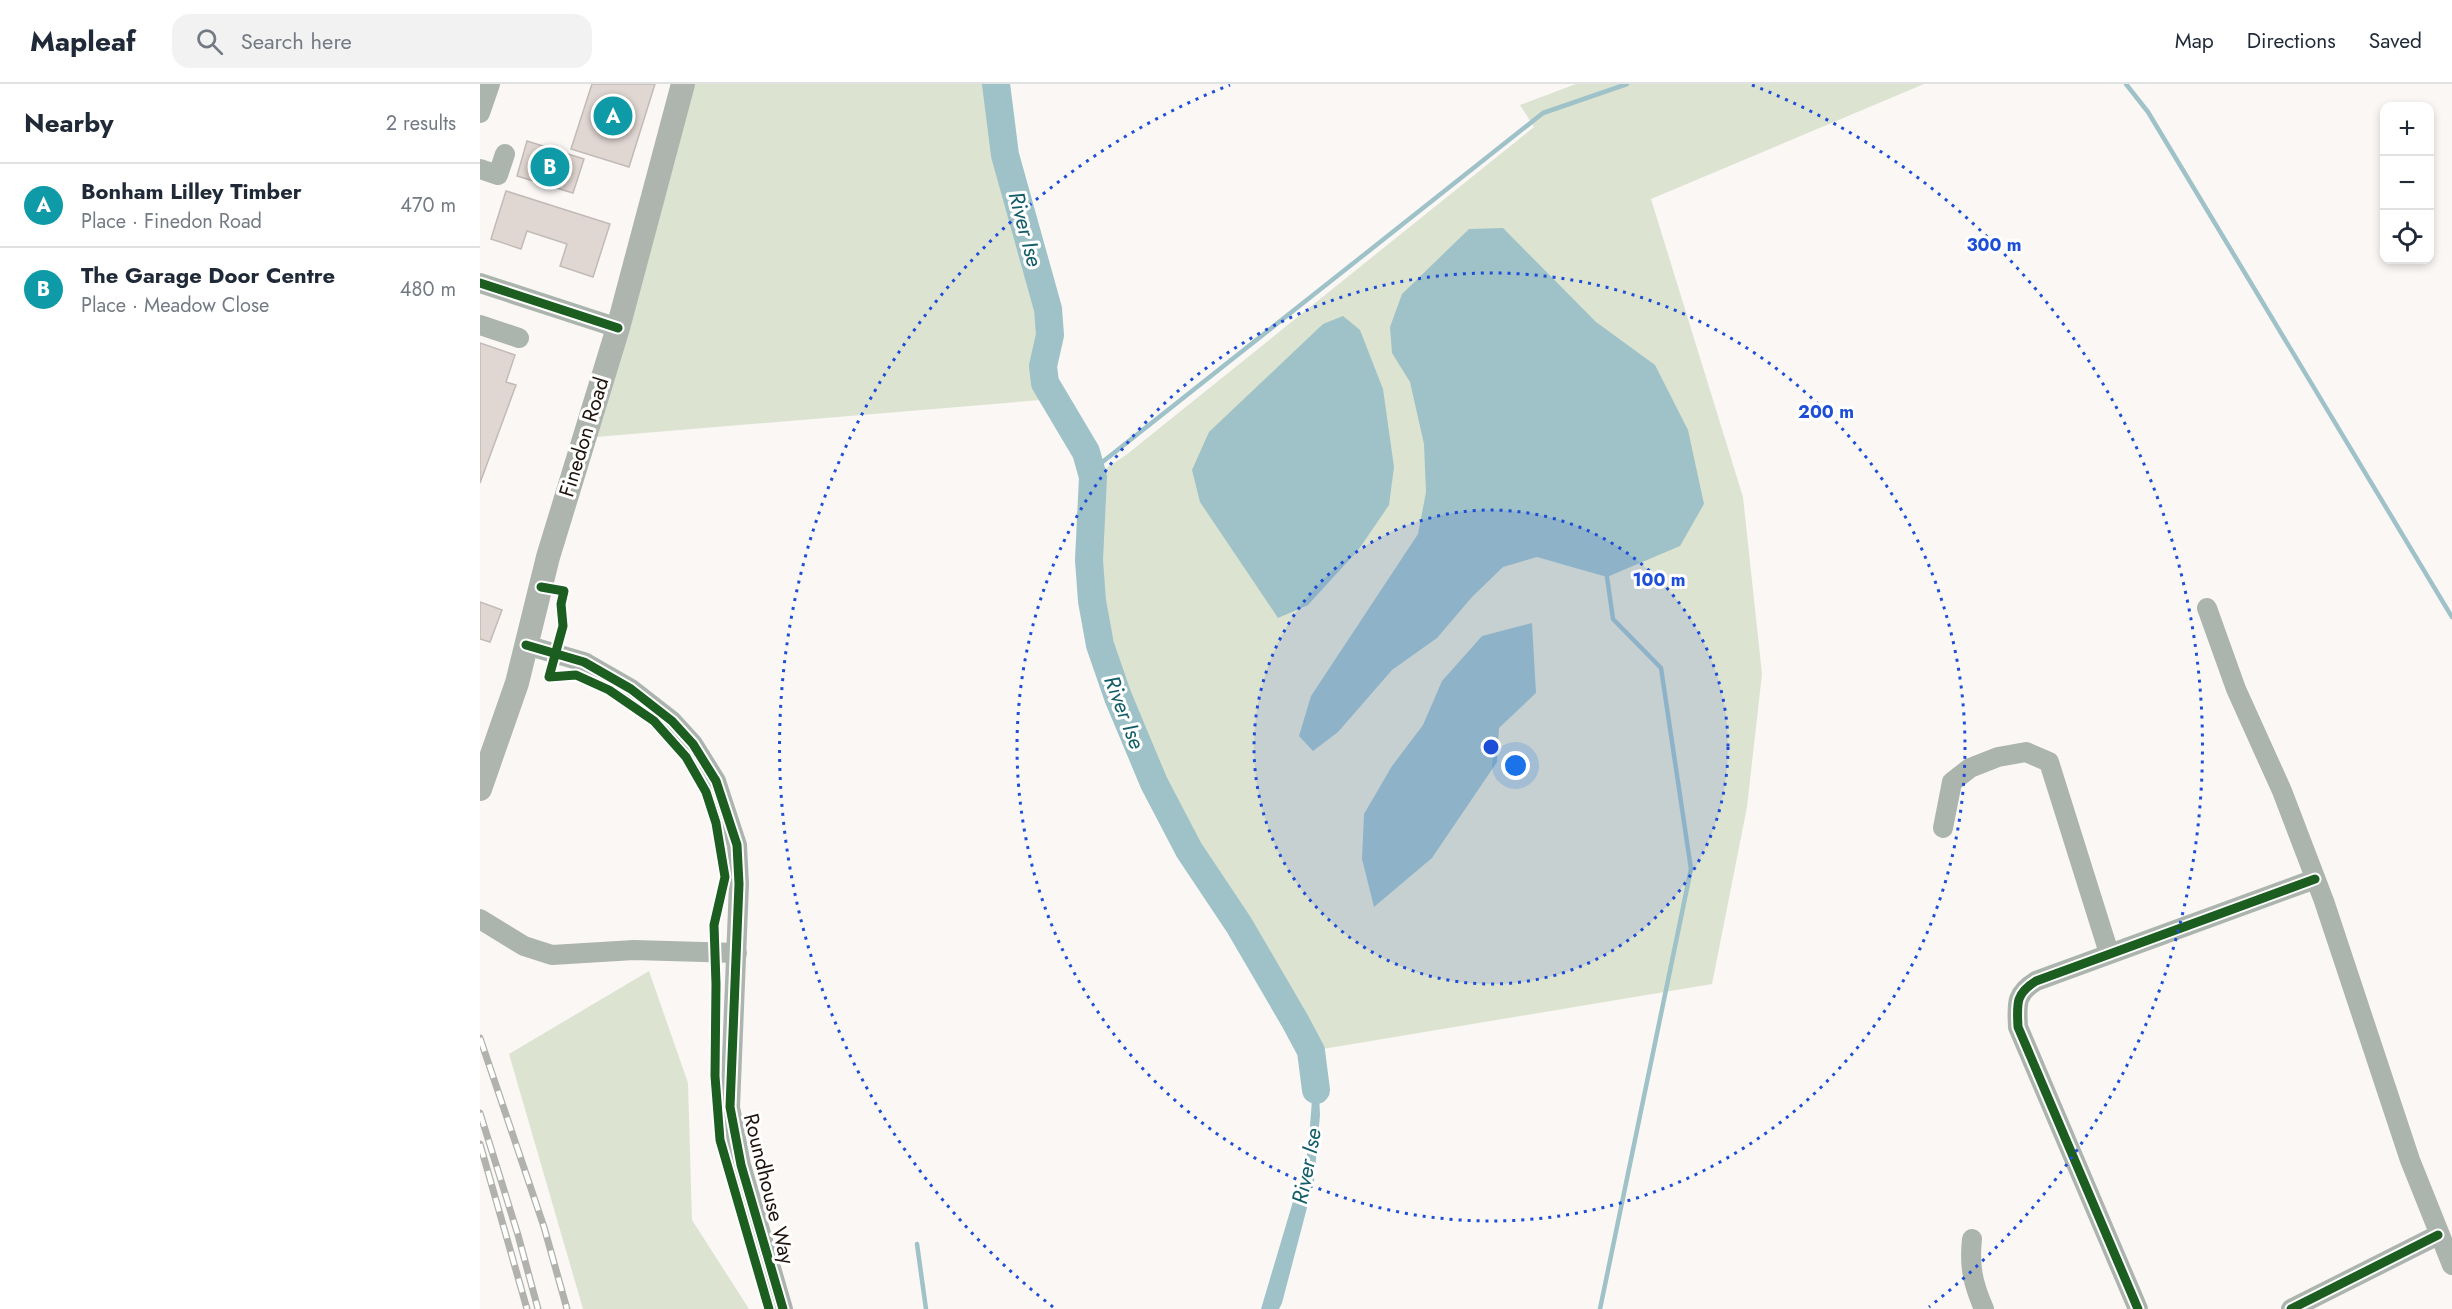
<!DOCTYPE html>
<meta charset="utf-8">
<style>
:root{--surface:#fff;--page:#f2f2f3;--text:#1f2937;--muted:#747a83;--line:#e0e1e3;--accent:#6c635e}
body{margin:0;font-family:Jost,sans-serif;background:var(--page);color:var(--text)}
.controls{position:absolute;right:18px;top:18px;display:grid;overflow:hidden;border-radius:12px;box-shadow:0 3px 9px #0003}
.controls button{width:54px;height:54px;display:grid;place-items:center;padding:0;border:0;border-bottom:2px solid var(--line);background:var(--surface);color:var(--text);font:30px sans-serif}
.you{position:absolute;left:1036px;top:682px;width:21px;height:21px;margin:-15px;border:4px solid #fff;border-radius:50%;background:#1a73e8;box-shadow:0 0 0 9px #1a73e833}
.badge{display:grid;place-items:center;width:39px;height:39px;border-radius:50%;background:var(--accent);color:#fff;font-size:20px;font-weight:700}
.pin{position:absolute;translate:-50% -50%;border:3px solid #fff;box-shadow:0 2px 6px #0006}
.list{margin:0;padding:0;list-style:none}
h2{display:flex;justify-content:space-between;align-items:center;height:78px;margin:0;padding:0 24px;font-size:26px}
h2 small{font-size:20px;font-weight:400;color:var(--muted)}
.list li{display:grid;grid-template-columns:39px 1fr auto;gap:18px;align-items:center;box-sizing:border-box;height:84px;padding:0 24px;border-top:2px solid var(--line)}
.list b{display:block;font-size:22px;white-space:nowrap}
.list p{margin:0;font-size:20px;white-space:nowrap;color:var(--muted)}
.list em{font-size:20px;font-style:normal;color:var(--muted)}
.icon{flex:none;width:33px;height:33px;fill:none;stroke:currentColor;stroke-width:2;stroke-linecap:round;stroke-linejoin:round}
.map{position:relative;flex:none;width:1972px;height:1225px;overflow:hidden}
header{display:flex;align-items:center;gap:36px;box-sizing:border-box;height:84px;padding:0 30px;background:var(--surface);border-bottom:2px solid var(--line)}
header strong{font-size:28px}
nav{display:flex;gap:33px;margin-inline-start:auto;font-size:21px}
.search{width:420px;height:54px;background:var(--page);display:flex;align-items:center;gap:15px;box-sizing:border-box;padding:0 21px;border-radius:18px;color:var(--muted);font-size:22px}
main{display:flex}
aside{flex:1;background:var(--surface)}
.map>svg:first-child{display:block}
.green{fill:#dde3d1}
.water{fill:#9ec2c8}
.lines{fill:none;stroke-linecap:round;stroke-linejoin:round}
.stream{stroke:#9ec2c8;stroke-width:4.5}
.river{stroke:#9ec2c8;stroke-width:28}
.building{fill:#e1d7d2;stroke:#c2bab6;stroke-width:1.5}
.minor{stroke:#acb4ae;stroke-width:20}
.major{stroke:#adb5ae;stroke-width:24}
.rail-casing{stroke:#b1b2ae;stroke-width:7}
.rail{stroke:#fff;stroke-width:4.5;stroke-dasharray:14;stroke-linecap:butt}
.cycleway-casing{stroke:#fff;stroke-width:13}
.cycleway{stroke:#1b5e20;stroke-width:9}
.ring{fill:none;stroke:#1d4ed8;stroke-width:3;stroke-dasharray:3 6}
.labels{text-anchor:middle;stroke-width:6;stroke-linejoin:round;paint-order:stroke}
.street-label{font-size:21px;fill:#1f130d;stroke:#fff}
.water-label{font-size:22px;font-style:italic;fill:#125d67;stroke:#fff}
.centre{fill:#1d4ed8;stroke:#fff;stroke-width:3}
.ring-label{font-size:18px;text-anchor:middle;font-weight:bold;fill:#1d4ed8;stroke:#fff;stroke-width:6;stroke-linejoin:round;paint-order:stroke}
</style>
<header>
<strong>Mapleaf</strong>
<div class="search"><svg class="icon" aria-label="search" viewBox="0 0 24 24"><circle cx="10" cy="10" r="6"/><path d="M15 15l6 6"/></svg>Search here</div>
<nav><a>Map</a><a>Directions</a><a>Saved</a></nav>
</header>
<main>
<aside>
<h2>Nearby<small>2 results</small></h2>
<ul class="list">
<li><span class="badge" style="background:#0f9aa8">A</span><div><b>Bonham Lilley Timber</b><p>Place · Finedon Road</p></div><em>470 m</em></li>
<li><span class="badge" style="background:#0f9aa8">B</span><div><b>The Garage Door Centre</b><p>Place · Meadow Close</p></div><em>480 m</em></li>
</ul>
</aside>
<div class="map">
<svg width="1972" height="1225" viewBox="0 0 1972 1225">
<rect width="100%" height="100%" fill="#faf7f5"/>
<g class="green">
<path d="M 203,0 L 516,0 L 525,71 L 568,225 C 568,233 570,241 570,249 C 569,274 557,291 573,315 L 104,354 Z"/>
<path d="M 1096,0 L 1444,0 L 1171,115 L 1263,413 L 1282,590 L 1267,723 L 1232,900 L 831,967 L 759,841 L 709,766 L 674,699 L 649,644 L 620,561 L 612,517 L 609,476 L 613,393 L 646,371 L 1054,43 L 1040,21 Z"/>
<path d="M 169,887 L 208,999 L 212,1136 L 269,1225 L 103,1225 L 29,970 Z"/>
</g>
<g class="water">
<path d="M 1023,144 L 1116,238 L 1175,281 L 1208,346 L 1224,420 L 1200,462 L 1127,493 L 1057,473 L 1023,483 L 992,513 L 957,554 L 912,586 L 858,648 L 833,667 L 819,652 L 831,612 L 938,450 L 946,408 L 944,360 L 930,298 L 912,269 L 910,243 L 922,210 L 989,145 Z"/>
<path d="M 863,232 L 880,246 L 903,305 L 914,383 L 909,421 L 879,465 L 828,521 L 798,534 L 720,418 L 712,386 L 729,348 L 843,240 Z"/>
<path d="M 1052,539 L 1056,609 L 1019,644 L 1017,678 L 952,774 L 894,823 L 882,775 L 884,730 L 912,682 L 943,641 L 962,597 L 1002,552 Z"/>
<path d="M 827,968 L 837,968 L 840,1031 L 834,1097 L 802,1219 L 799,1225 L 781,1225 L 828,1067 L 833,1003 Z"/>
</g>
<g class="lines">
<g class="stream">
<path d="M 1646,0 L 1668,28 L 1972,533"/>
<path d="M 611,387 L 1063,29 L 1147,0"/>
<path d="M 437,1160 L 446,1225"/>
<path d="M 1120,1225 L 1211,785 L 1181,584 L 1133,535 L 1127,493"/>
</g>
<path class="river" d="M 516,0 L 525,71 L 568,225 L 570,251 L 563,282 L 565,299 L 606,368 L 613,393 L 609,476 L 612,517 L 620,561 L 638,613 L 674,699 L 709,766 L 759,841 L 815,937 L 831,967 L 836,1006"/>
</g>
<g class="building">
<path d="M 112,0 L 175,0 L 149,83 L 91,65 Z"/>
<path d="M 47,57 L 104,75 L 93,109 L 37,92 Z"/>
<path d="M 26,107 L 130,140 L 113,193 L 80,182 L 87,160 L 47,147 L 41,165 L 11,155 Z"/>
<path d="M 0,259 L 35,271 L 26,298 L 36,301 L 0,399 Z"/>
<path d="M 0,518 L 22,526 L 10,558 L 0,555 Z"/>
</g>
<g class="lines">
<g class="minor">
<path d="M 0,29 L 10,0"/>
<path d="M 0,85 L 18,91 L 25,70"/>
<path d="M 0,199 L 138,244"/>
<path d="M 0,241 L 39,254"/>
<path d="M 1727,524 L 1756,605 L 1802,707 L 1844,817 L 1930,1076 L 1972,1181"/>
<path d="M 46,561 L 104,578 L 151,605 L 192,637 L 213,660 L 236,697 L 257,761 L 259,800 L 250,1023 L 261,1081 L 303,1225"/>
<path d="M 1463,744 L 1472,698 L 1490,684 L 1518,673 L 1546,668 L 1569,678 L 1629,869"/>
<path d="M 0,835 L 44,862 L 72,871 L 154,866 L 257,869"/>
<path d="M 1492,1155 C 1489,1182 1493,1200 1504,1225"/>
<path d="M 1658,1225 L 1538,943 C 1537,920 1535,910 1556,897 L 1835,795"/>
<path d="M 1811,1225 L 1958,1151"/>
</g>
<path class="major" d="M 0,705 L 37,599 L 68,473 L 138,244 L 203,0"/>
<g class="rail-casing">
<g id="rail">
<path d="M 0,954 L 64,1143 L 87,1225"/>
<path d="M 0,1029 L 38,1151 L 58,1225"/>
<path d="M 0,1060 L 47,1225"/>
</g>
</g>
<use href="#rail" class="rail"/>
<g class="cycleway-casing">
<g id="cycleway">
<path d="M 0,199 L 138,244"/>
<path d="M 61,503 L 84,507 L 81,520 L 83,542 L 69,593 L 96,591 L 129,606 L 174,637 L 206,673 L 226,708 L 236,739 L 245,793 L 234,841 L 236,900 L 235,992 L 240,1056 L 289,1225"/>
<path d="M 46,561 L 104,578 L 151,605 L 192,637 L 213,660 L 236,697 L 257,761 L 259,800 L 250,1023 L 261,1081 L 303,1225"/>
<path d="M 1658,1225 L 1538,943 C 1537,920 1535,910 1556,897 L 1835,795"/>
<path d="M 1811,1225 L 1958,1151"/>
</g>
</g>
<use href="#cycleway" class="cycleway"/>
</g>
<circle cx="1011" cy="663" r="237" fill="#1d4ed8" fill-opacity=".12"/>
<g class="ring">
<circle cx="1011" cy="663" r="237"/>
<circle cx="1011" cy="663" r="474"/>
<path d="M573 1223A711 711 0 0 1 750 1M1272 1A711 711 0 0 1 1449 1223"/>
</g>
<g class="labels">
<g class="street-label">
<text transform="translate(104 353) rotate(-73)" y="7">Finedon Road</text>
<text transform="translate(289 1105) rotate(76)" y="7">Roundhouse Way</text>
</g>
<g class="water-label">
<text transform="translate(546 145) rotate(75)" y="8">River Ise</text>
<text transform="translate(645 628) rotate(69)" y="8">River Ise</text>
<text transform="translate(826 1082) rotate(-79)" y="8">River Ise</text>
</g>
</g>
<circle cx="1011" cy="663" r="9" class="centre"/>
<g class="ring-label">
<text x="1514" y="167">300 m</text>
<text x="1346" y="334">200 m</text>
<text x="1179" y="502">100 m</text>
</g>
</svg>
<div class="controls">
<button>+</button>
<button>−</button>
<button><svg class="icon" aria-label="locate" viewBox="0 0 24 24"><circle cx="12" cy="12" r="6"/><path d="M12 2v4M12 18v4M2 12h4M18 12h4"/></svg></button>
</div>
<div class="you"></div>
<div class="pin badge" style="left:133px;top:32px;background:#0f9aa8">A</div>
<div class="pin badge" style="left:70px;top:83px;background:#0f9aa8">B</div>
</div>
</main>
